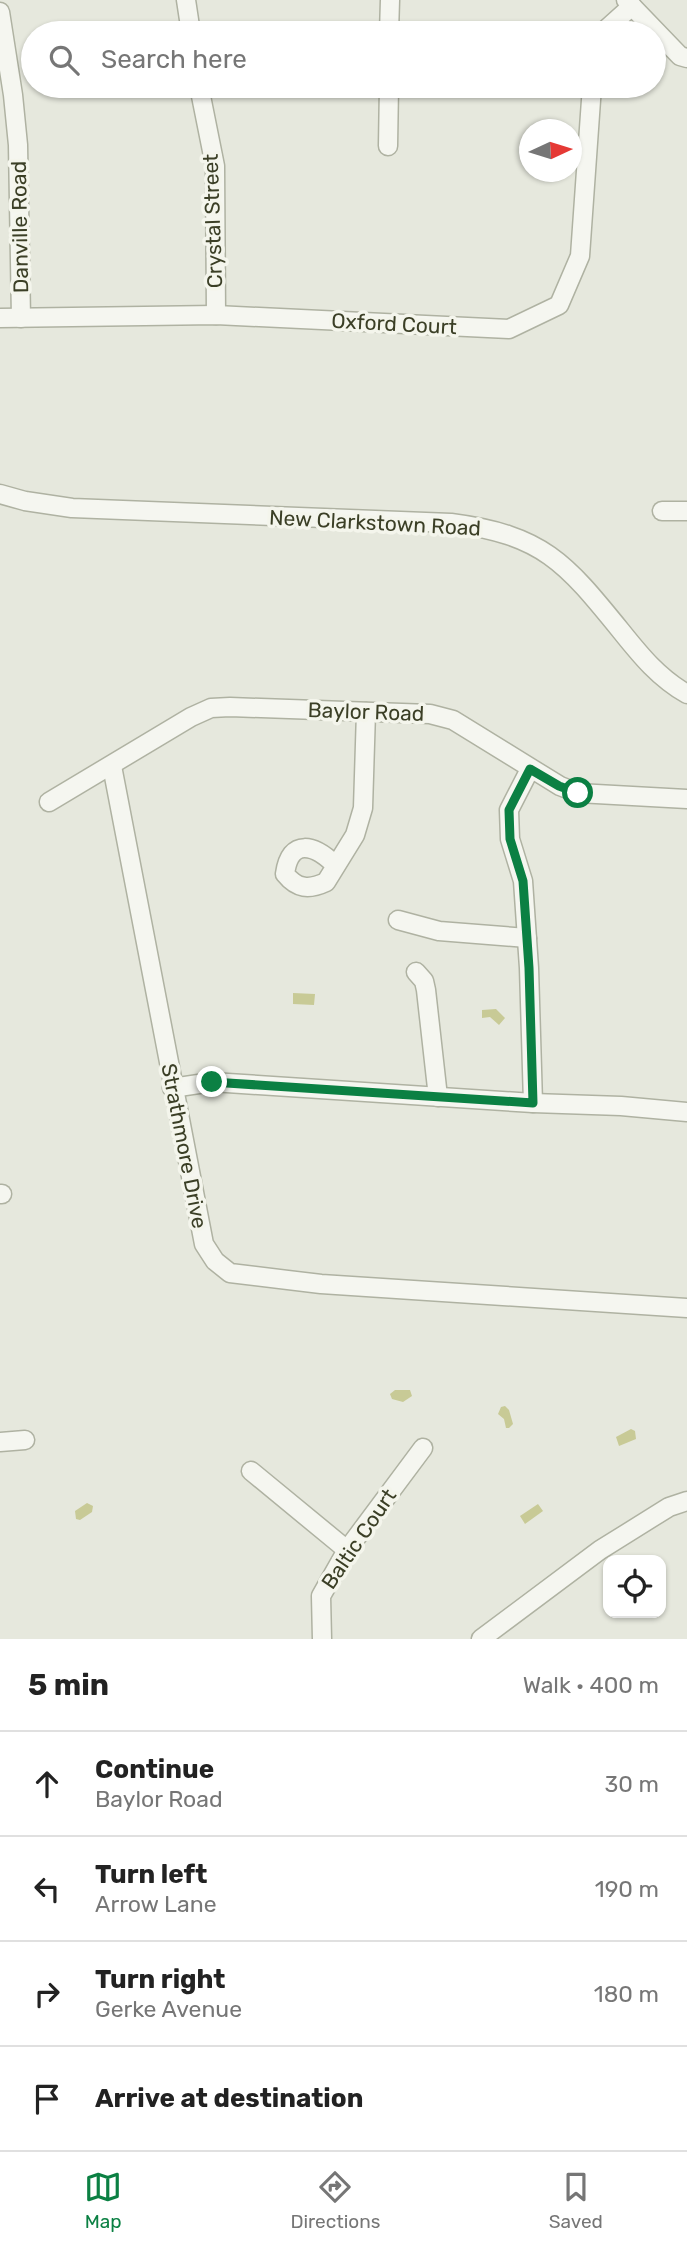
<!DOCTYPE html>
<meta charset="utf-8">
<style>
:root{--surface:#fff;--page:#f6f6f6;--text:#222;--muted:#767676;--line:#e0e0e0;--accent:#0b8043}
body{margin:0;font-family:Rubik,sans-serif;background:var(--page);color:var(--text)}
.controls{position:absolute;right:21px;bottom:21px;display:grid;overflow:hidden;border-radius:14px;box-shadow:0 2px 5px #0004}
.controls button{width:63px;height:63px;display:grid;place-items:center;padding:0;border:0;border-bottom:2px solid var(--line);background:var(--surface);color:var(--text);font:35px sans-serif}
.compass{position:absolute;left:519px;top:119px;width:63px;height:63px;border-radius:50%;background:var(--surface);box-shadow:0 2px 5px #0004;rotate:86deg}
.stop{position:absolute;width:21px;height:21px;margin:-16px;border:5px solid #0b8043;border-radius:50%;background:#fff}
.stop.end{background:#0b8043;border-color:#fff;box-shadow:0 2px 7px #0008}
.list{margin:0;padding:0;list-style:none}
h2{display:flex;justify-content:space-between;align-items:center;height:91px;margin:0;padding:0 28px;font-size:30px}
h2 small{font-size:23px;font-weight:400;color:var(--muted)}
.list li{display:grid;grid-template-columns:46px 1fr auto;gap:21px;align-items:center;box-sizing:border-box;height:105px;padding:0 28px;border-top:2px solid var(--line)}
.list b{display:block;font-size:26px;white-space:nowrap}
.list p{margin:0;font-size:23px;white-space:nowrap;color:var(--muted)}
.list em{font-size:23px;font-style:normal;color:var(--muted)}
.icon{flex:none;width:38px;height:38px;fill:none;stroke:currentColor;stroke-width:2;stroke-linecap:round;stroke-linejoin:round}
.map{position:relative;flex:none;width:687px;height:1639px;overflow:hidden}
.search{position:absolute;background:var(--surface);box-shadow:0 2px 5px #0004;left:21px;right:21px;top:21px;height:77px;display:flex;align-items:center;gap:18px;box-sizing:border-box;padding:0 24px;border-radius:38px;color:var(--muted);font-size:26px}
.sheet{height:511px;background:var(--surface)}
nav{display:flex;justify-content:space-around;align-items:center;box-sizing:border-box;height:98px;border-top:2px solid var(--line);background:var(--surface);font-size:19px;color:var(--muted)}
nav a{display:grid;justify-items:center;gap:4px}
nav .on{color:var(--accent)}
.map>svg:first-child{display:block}
.water{fill:#c8ca96}
.lines{fill:none;stroke-linecap:round;stroke-linejoin:round}
.minor-casing{stroke:#afb2a2;stroke-width:21}
.minor{stroke:#f5f6f0;stroke-width:18}
.route{stroke:#0b8043;stroke-width:9}
.labels{text-anchor:middle;stroke-width:7;stroke-linejoin:round;paint-order:stroke}
.street-label{font-size:21px;fill:#3b3f26;stroke:#f4f5ec}
</style>
<div class="map">
<svg width="687" height="1639" viewBox="0 0 687 1639">
<rect width="100%" height="100%" fill="#e6e8dd"/>
<g class="water">
<path d="M 293,993 L 315,994 L 314,1005 L 293,1004 Z"/>
<path d="M 496,1009 L 505,1018 L 499,1025 L 490,1017 L 482,1018 L 482,1010 Z"/>
<path d="M 395,1390 L 410,1390 L 412,1396 L 403,1402 L 392,1399 L 390,1394 Z"/>
<path d="M 501,1407 L 505,1406 L 509,1410 L 513,1424 L 509,1428 L 506,1428 L 504,1419 L 498,1414 Z"/>
<path d="M 631,1429 L 635,1431 L 636,1439 L 619,1446 L 616,1437 Z"/>
<path d="M 87,1503 L 93,1506 L 92,1512 L 80,1520 L 76,1519 L 75,1511 Z"/>
<path d="M 538,1504 L 543,1511 L 525,1524 L 520,1516 Z"/>
</g>
<g class="lines">
<g class="minor-casing">
<g id="minor">
<path d="M 186,0 L 191,33"/>
<path d="M 626,0 L 680,56 L 687,58"/>
<path d="M 0,12 L 13,95 L 18,145 L 21,318"/>
<path d="M 389,33 L 390,0"/>
<path d="M 602,33 L 632,6"/>
<path d="M 199,86 L 215,166 L 216,315"/>
<path d="M 388,146 L 389,86"/>
<path d="M 0,318 L 216,315 L 509,329 L 559,305 L 580,256 L 592,86"/>
<path d="M 0,494 L 25,501 L 72,508 L 451,523 C 543,535 565,562 621,631 C 641,656 659,678 687,694"/>
<path d="M 662,511 L 687,511"/>
<path d="M 112,766 L 204,1244 L 215,1261 L 230,1273 L 321,1284 L 687,1308"/>
<path d="M 530,769 L 509,810 L 510,839 L 523,881 L 529,968 L 533,1103"/>
<path d="M 49,802 L 191,717 L 211,708 L 230,707 L 430,714 L 453,720 L 560,786 L 578,793 L 687,799"/>
<path d="M 335,865 C 315,845 290,837 285,874 C 297,889 309,890 326,882 L 355,835 L 363,808 L 366,712"/>
<path d="M 398,920 L 439,931 L 527,938"/>
<path d="M 416,972 L 424,981 L 426,990 L 438,1097"/>
<path d="M 172,1088 L 212,1082 L 533,1103 L 621,1106 L 687,1112"/>
<path d="M 0,1194 L 2,1194"/>
<path d="M 0,1442 L 25,1440"/>
<path d="M 251,1471 L 347,1550"/>
<path d="M 322,1639 L 321,1596 L 347,1550 L 423,1448"/>
<path d="M 481,1639 L 600,1550 L 669,1507 L 687,1501"/>
</g>
</g>
<use href="#minor" class="minor"/>
</g>
<g class="lines">
<path class="route" d="M 212,1082 L 533,1103 L 529,968 L 523,881 L 510,839 L 509,810 L 530,769 L 559,786 L 578,793"/>
</g>
<g class="labels">
<g class="street-label">
<text transform="translate(213 221) rotate(-92)" y="7">Crystal Street</text>
<text transform="translate(20 227) rotate(-91)" y="7">Danville Road</text>
<text transform="translate(394 324) rotate(3)" y="7">Oxford Court</text>
<text transform="translate(375 523) rotate(3)" y="7">New Clarkstown Road</text>
<text transform="translate(366 712) rotate(2)" y="7">Baylor Road</text>
<text transform="translate(184 1146) rotate(79)" y="7">Strathmore Drive</text>
<text transform="translate(359 1539) rotate(-56)" y="7">Baltic Court</text>
</g>
</g>
</svg>
<div class="controls">
<button><svg class="icon" aria-label="locate" viewBox="0 0 24 24"><circle cx="12" cy="12" r="6"/><path d="M12 2v4M12 18v4M2 12h4M18 12h4"/></svg></button>
</div>
<svg class="compass" viewBox="-18 -18 36 36"><path d="M0-13l5 13h-10z" fill="#e53935"/><path d="M0 13l5-13h-10z" fill="#767676"/></svg>
<div class="stop" style="left:578px;top:793px"></div>
<div class="stop end" style="left:212px;top:1082px"></div>
<div class="search"><svg class="icon" aria-label="search" viewBox="0 0 24 24"><circle cx="10" cy="10" r="6"/><path d="M15 15l6 6"/></svg>Search here</div>
</div>
<section class="sheet">
<h2>5 min<small>Walk · 400 m</small></h2>
<ul class="list">
<li><svg class="icon" aria-label="ahead" viewBox="0 0 24 24"><path d="M12 20V5M6 11l6-6 6 6"/></svg><div><b>Continue</b><p>Baylor Road</p></div><em>30 m</em></li>
<li><svg class="icon" aria-label="left" viewBox="0 0 24 24"><path d="M17 20v-9H6M10 6l-5 5 5 5"/></svg><div><b>Turn left</b><p>Arrow Lane</p></div><em>190 m</em></li>
<li><svg class="icon" aria-label="right" viewBox="0 0 24 24"><path d="M7 20v-9h11M14 6l5 5-5 5"/></svg><div><b>Turn right</b><p>Gerke Avenue</p></div><em>180 m</em></li>
<li><svg class="icon" aria-label="arrive" viewBox="0 0 24 24"><path d="M6 21V4h12l-3 4 3 4H6"/></svg><div><b>Arrive at destination</b></div></li>
</ul>
</section>
<nav>
<a class="on"><svg class="icon" aria-label="map" viewBox="0 0 24 24"><path d="M3 6l6-2 6 2 6-2v14l-6 2-6-2-6 2zM9 4v14M15 6v14"/></svg>Map</a>
<a><svg class="icon" aria-label="directions" viewBox="0 0 24 24"><path d="M12 3l9 9-9 9-9-9zM9 14v-3h6M13 9l2 2-2 2"/></svg>Directions</a>
<a><svg class="icon" aria-label="saved" viewBox="0 0 24 24"><path d="M7 4h10v16l-5-4-5 4z"/></svg>Saved</a>
</nav>
